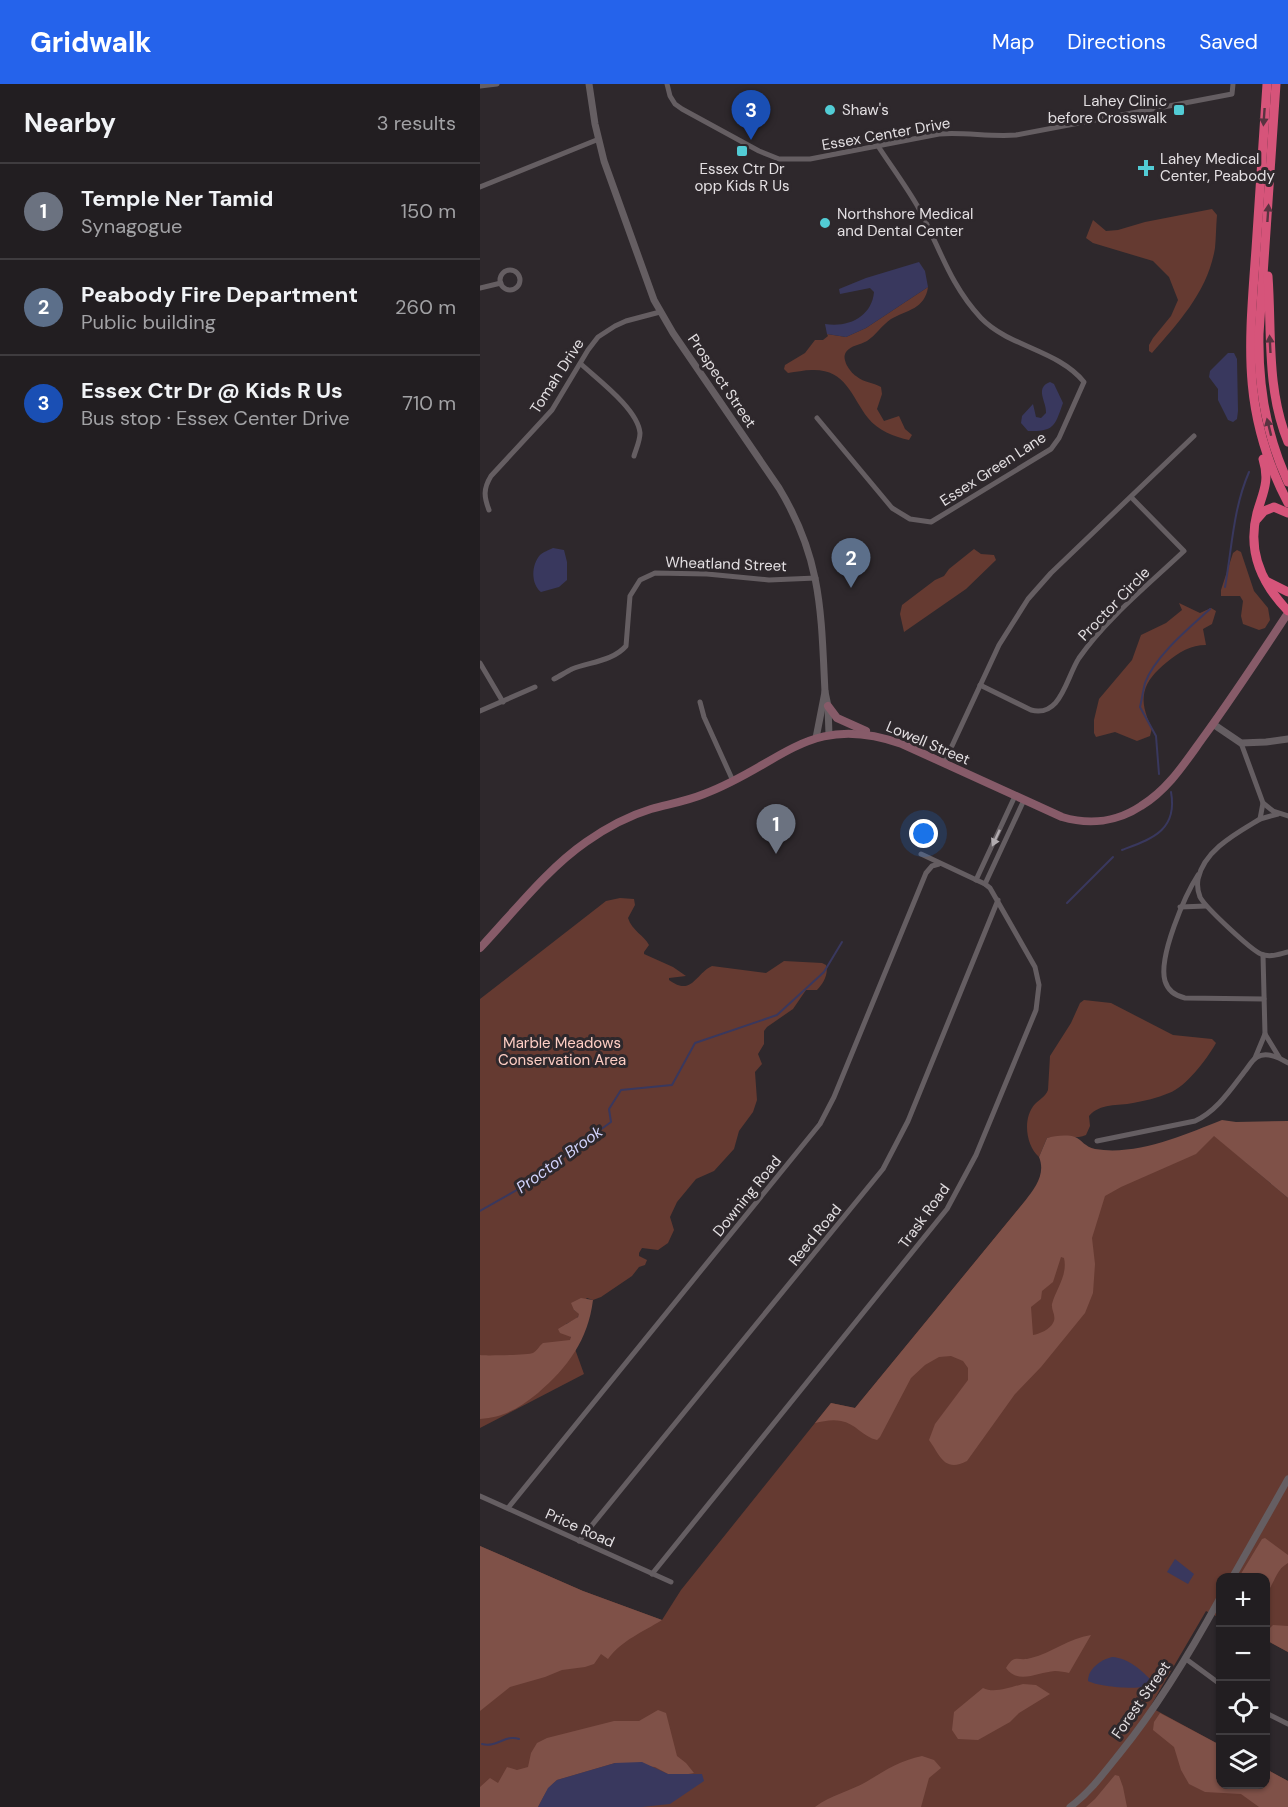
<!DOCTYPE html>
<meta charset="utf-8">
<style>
:root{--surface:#221e21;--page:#2a272a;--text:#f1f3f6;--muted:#a2a2a5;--line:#3f3c3f;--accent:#2563eb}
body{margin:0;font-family:"DM Sans",sans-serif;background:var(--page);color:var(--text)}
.controls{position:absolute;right:18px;bottom:18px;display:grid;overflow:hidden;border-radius:12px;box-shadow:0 2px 4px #0004}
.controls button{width:54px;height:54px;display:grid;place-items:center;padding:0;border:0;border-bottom:2px solid var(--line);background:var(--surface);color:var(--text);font:30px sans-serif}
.you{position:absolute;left:444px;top:750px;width:21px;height:21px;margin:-15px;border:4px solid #fff;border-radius:50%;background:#1a73e8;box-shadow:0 0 0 9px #1a73e833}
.badge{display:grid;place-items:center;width:39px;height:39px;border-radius:50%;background:var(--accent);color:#fff;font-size:20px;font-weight:700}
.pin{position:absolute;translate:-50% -50px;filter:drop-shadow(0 2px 3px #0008)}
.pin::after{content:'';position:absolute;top:32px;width:21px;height:18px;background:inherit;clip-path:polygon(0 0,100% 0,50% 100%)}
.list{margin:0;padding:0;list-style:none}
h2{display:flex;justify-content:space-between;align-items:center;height:78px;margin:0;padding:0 24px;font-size:26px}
h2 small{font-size:20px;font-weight:400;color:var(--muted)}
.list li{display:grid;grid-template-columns:39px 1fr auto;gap:18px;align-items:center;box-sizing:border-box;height:96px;padding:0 24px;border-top:2px solid var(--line)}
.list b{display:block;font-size:22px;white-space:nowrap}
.list p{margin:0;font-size:20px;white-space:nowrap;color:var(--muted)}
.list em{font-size:20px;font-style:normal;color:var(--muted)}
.icon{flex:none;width:33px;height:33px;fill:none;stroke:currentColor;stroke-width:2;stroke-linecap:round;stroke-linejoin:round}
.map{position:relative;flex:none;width:808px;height:1723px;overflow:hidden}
header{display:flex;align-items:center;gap:36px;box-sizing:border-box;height:84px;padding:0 30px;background:var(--accent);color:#fff}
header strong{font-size:28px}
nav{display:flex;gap:33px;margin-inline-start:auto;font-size:21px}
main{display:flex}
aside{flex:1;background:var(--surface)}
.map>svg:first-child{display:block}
.green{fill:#653a31}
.forest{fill:#7f5148;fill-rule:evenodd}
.water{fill:#39385e}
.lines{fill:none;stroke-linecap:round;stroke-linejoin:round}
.stream{stroke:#39385e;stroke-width:2}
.minor{stroke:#655e62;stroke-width:5}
.tertiary{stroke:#655e62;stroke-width:7}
.secondary{stroke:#875b69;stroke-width:8}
.motorway{stroke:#d6547a;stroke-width:9}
.oneway{fill:#583340}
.oneway2{fill:#b1abaf}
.poi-dot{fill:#52ccd5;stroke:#2e282c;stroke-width:2}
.labels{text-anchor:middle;stroke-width:6;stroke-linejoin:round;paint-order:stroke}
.poi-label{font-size:15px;fill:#e3dfe2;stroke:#2e282c;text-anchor:start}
.street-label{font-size:15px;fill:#e3dfe2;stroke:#2e282c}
.park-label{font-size:15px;fill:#fecec4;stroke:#2e282c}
.water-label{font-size:16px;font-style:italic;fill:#d2d3fc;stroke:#2e282c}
</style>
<header>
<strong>Gridwalk</strong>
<nav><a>Map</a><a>Directions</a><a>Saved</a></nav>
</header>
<main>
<aside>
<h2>Nearby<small>3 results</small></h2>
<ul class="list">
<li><span class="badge" style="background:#6b7280">1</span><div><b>Temple Ner Tamid</b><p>Synagogue</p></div><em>150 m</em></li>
<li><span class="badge" style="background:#5c6f8a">2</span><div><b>Peabody Fire Department</b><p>Public building</p></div><em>260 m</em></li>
<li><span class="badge" style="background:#1a4fb4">3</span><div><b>Essex Ctr Dr @ Kids R Us</b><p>Bus stop · Essex Center Drive</p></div><em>710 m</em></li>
</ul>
</aside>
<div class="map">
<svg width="808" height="1723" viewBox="0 0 808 1723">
<rect width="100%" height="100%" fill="#2e282c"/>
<g class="green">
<path d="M 732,125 L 737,131 C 736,142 736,154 735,164 C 728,207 699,238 672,269 L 669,267 L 669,261 L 673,254 L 691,232 L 698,216 L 689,193 L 673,177 L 613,159 L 606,154 L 613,136 L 626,147 L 638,146 L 665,138 Z"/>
<path d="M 448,203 C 445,225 427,226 411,235 C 402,241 396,251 387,257 C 380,261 371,261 366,268 C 361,275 370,288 376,292 C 384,299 393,298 401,303 L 402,310 L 397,325 L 404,337 L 419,332 L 425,345 L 432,351 L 429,356 C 415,353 397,346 388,334 C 371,312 366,285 332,286 C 324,286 316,288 308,289 L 304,285 L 305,281 L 325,269 L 335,256 L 343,256 L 348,252 L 347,250 L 366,253 L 386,244 Z"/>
<path d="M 494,465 L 501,470 L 514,471 L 516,476 L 486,505 L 424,548 L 420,530 L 422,521 L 455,496 L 464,492 L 469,485 Z"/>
<path d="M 757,466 L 761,468 L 774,507 L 788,524 L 790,536 L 785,544 L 779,546 L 763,540 L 761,532 L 763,517 L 760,512 L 741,512 L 741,506 L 753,469 Z"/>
<path d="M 699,519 L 720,529 L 731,524 L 736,527 L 732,540 L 723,545 L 726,561 C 711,561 699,568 687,578 C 662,598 657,615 672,644 L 670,652 L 657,657 L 635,648 L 616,653 L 614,649 L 614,636 L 619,615 L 652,576 L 661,551 L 686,539 L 702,526 Z"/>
<path d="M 140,814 L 154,815 L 155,821 L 148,834 C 152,847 164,851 169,861 L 164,868 L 164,870 L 193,883 L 206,892 L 189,894 L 189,896 C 212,913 215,890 232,882 L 286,889 L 304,877 L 342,879 L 346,881 C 349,890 343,900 337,906 L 326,906 L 313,925 L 287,943 L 284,947 L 284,960 L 278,970 L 282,980 L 275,988 L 277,1016 L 273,1028 L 259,1047 L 254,1065 L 234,1087 L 216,1095 L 197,1118 L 190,1133 L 194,1146 L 188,1159 L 178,1166 L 162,1164 L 159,1169 L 159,1172 L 167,1176 L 165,1181 L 159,1183 L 152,1192 L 121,1213 L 113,1216 L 107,1214 L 94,1226 L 100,1230 L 96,1235 L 86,1240 L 104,1290 L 0,1344 L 0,915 L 126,817 Z"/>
<path d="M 604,916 L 631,919 L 693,951 L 732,955 L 736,959 C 727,975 706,1003 689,1009 C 677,1014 664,1017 653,1019 C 638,1022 620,1019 609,1032 L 610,1042 L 606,1051 C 594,1056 580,1051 567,1054 L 559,1073 C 546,1062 542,1034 555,1020 C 560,1015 565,1013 568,1006 L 570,972 L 591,939 L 600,919 Z"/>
<path d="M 734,1051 L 808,1114 L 808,1568 L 786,1556 L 786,1494 L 740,1494 L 740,1534 L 726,1527 L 670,1623 L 740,1661 L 740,1700 L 786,1700 L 786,1685 L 808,1697 L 808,1723 L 0,1723 L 0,1462 L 103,1507 L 182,1536 L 201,1506 L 351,1319 L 375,1324 L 545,1117 Z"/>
</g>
<g class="forest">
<path d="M 742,1036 L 756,1038 L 808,1037 L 808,1114 L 734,1052 L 716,1070 L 641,1103 L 625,1112 L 612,1154 L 615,1180 L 613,1209 L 605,1229 L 561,1283 L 535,1310 L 487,1377 C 464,1389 460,1371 449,1356 L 455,1340 L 488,1296 L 488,1284 L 483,1277 L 471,1272 L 459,1273 L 445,1281 L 431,1294 L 400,1353 L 397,1356 C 383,1353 375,1339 361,1337 C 353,1335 343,1337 335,1339 L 351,1319 L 375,1324 L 545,1117 C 555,1104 566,1090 559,1073 L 567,1054 C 574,1052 587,1050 595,1053 C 602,1056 605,1063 615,1065 C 657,1072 704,1051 742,1036 ZM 581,1173 L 584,1174 C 588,1191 576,1205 572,1220 C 571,1227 577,1232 573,1239 C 570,1245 560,1250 553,1251 L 551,1223 L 561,1215 L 562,1207 L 573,1198 Z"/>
<path d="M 101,1214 L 113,1216 C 108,1256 88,1283 58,1309 C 39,1324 25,1333 0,1335 L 0,1271 C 3,1272 49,1271 53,1269 C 57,1267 59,1262 63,1259 L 90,1256 L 91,1253 L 80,1249 L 78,1245 L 98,1233 L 99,1230 L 94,1226 L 91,1219 Z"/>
<path d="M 785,1454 L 808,1471 L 808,1479 C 795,1486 795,1500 786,1509 L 786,1494 L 759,1493 L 782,1455 Z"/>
<path d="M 0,1462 L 103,1507 L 182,1536 C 163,1548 142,1556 128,1575 L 121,1570 L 114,1580 L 105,1583 L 82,1586 L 65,1593 L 30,1603 L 0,1627 Z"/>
<path d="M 793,1541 L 808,1542 L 808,1568 L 786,1556 L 786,1548 Z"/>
<path d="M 611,1551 L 589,1589 C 585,1588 580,1587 575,1587 C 558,1588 538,1601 526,1584 C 535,1569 538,1578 551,1574 C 572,1569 589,1554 611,1551 Z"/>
<path d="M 543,1600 L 556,1601 L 570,1610 L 539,1629 L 530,1638 L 498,1656 L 478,1655 L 472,1646 L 474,1628 L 503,1604 C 514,1610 531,1603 543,1600 Z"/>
<path d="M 178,1626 L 186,1629 L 197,1672 L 206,1679 L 214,1689 L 203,1691 L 188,1690 L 175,1683 L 135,1679 L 77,1696 C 67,1704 64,1712 58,1723 L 0,1723 L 0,1703 L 10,1694 L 18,1699 L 27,1683 L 37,1686 L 48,1683 L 51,1669 L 57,1659 L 67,1654 L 134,1637 L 159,1637 Z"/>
<path d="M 680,1629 L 740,1661 L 740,1700 L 786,1700 L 786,1685 L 808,1697 L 808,1723 L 779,1723 L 761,1710 L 725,1708 L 709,1700 L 701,1686 L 694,1663 L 673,1646 L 674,1638 Z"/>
<path d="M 442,1672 L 454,1676 L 461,1684 L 449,1694 L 441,1723 L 335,1723 C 351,1711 370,1707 386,1698 C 404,1687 421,1676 442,1672 Z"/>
<path d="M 635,1691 L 639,1692 L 643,1703 L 647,1723 L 606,1723 L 615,1715 Z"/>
</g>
<g class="water">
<path d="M 439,178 L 445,187 L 448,203 L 386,244 L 366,253 L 347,250 L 345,240 C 369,244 392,232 394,208 L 390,204 L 360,210 L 359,205 L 386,194 Z"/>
<path d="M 748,269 L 754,269 L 757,275 L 758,327 L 757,335 L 753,338 L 748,336 L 738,316 L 738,305 L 729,293 L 730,287 Z"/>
<path d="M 570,298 L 574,300 L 583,319 C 575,341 575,348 548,347 L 541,339 L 542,332 L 553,320 L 556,333 L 561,334 L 566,329 C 567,318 554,304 570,298 Z"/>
<path d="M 73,464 L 84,466 L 87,478 L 87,496 L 79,503 L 61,508 C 51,500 51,481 60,471 C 63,468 69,466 73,464 Z"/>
<path d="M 695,1475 L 714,1490 L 708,1500 L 687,1488 Z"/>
<path d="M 632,1573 C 649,1574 662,1587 673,1598 L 673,1600 C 663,1607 619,1603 608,1597 C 608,1585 620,1576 632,1573 Z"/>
<path d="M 162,1678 L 188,1690 L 222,1690 L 224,1697 L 190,1720 L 162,1723 L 58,1723 L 68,1704 L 77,1696 L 135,1679 Z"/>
</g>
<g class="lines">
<g class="stream">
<path d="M 745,503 C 752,464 753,425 769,388"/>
<path d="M 679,690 L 676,652 L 660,623 C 662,615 663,607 665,599 C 675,572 709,544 730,525"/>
<path d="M 642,766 C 671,755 698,747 691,708"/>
<path d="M 587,819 L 633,773"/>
<path d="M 0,1127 L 42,1103 L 131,1038 L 129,1025 L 141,1006 L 192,1001 L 215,959 L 297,931 L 344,888 L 362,858"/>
<path d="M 2,1660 C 17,1664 25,1650 39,1655"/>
</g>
<g class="minor">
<path d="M 187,0 L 190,12 L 195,20 L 202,25 L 279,67 L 299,75 L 330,75 L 459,50 C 485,48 510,53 536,51 L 752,10 L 753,0"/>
<path d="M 0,2 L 17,0"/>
<path d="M 0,103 L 119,55"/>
<circle cx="30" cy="196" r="10"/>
<path d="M 0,204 L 21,199"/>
<path d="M 101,280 C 117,295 158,325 160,349 C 160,357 156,365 154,372"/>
<path d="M 337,334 L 412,424 L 430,435 L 451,438 L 571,365 L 579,354 L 604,298 C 578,266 529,263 501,234 C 469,200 459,161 438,123 C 426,102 411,82 398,62"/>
<path d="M 9,426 C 4,413 3,405 11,392 L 72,326 L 108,266 L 118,253 L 135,242 L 146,237 L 180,228"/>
<path d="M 0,579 L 23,618"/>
<path d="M 74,595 C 80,592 86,588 92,585 C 110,578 133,577 146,562 L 150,512 L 160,496 L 175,489 L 227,490 L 289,496 L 336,494"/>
<path d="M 500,601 L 551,626 C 581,634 586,594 599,574 C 626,535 669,500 704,467 L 651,413"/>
<path d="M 220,618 L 224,633 L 253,697"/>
<path d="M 0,627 L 55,603"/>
<path d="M 761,659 L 783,719 L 793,727 L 808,732"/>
<path d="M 464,679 L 519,561 L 548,515 L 571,489 L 714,352"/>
<path d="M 783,719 L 780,735 C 757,749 724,766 718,795 C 717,801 718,808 720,813 C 725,823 771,866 781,870 C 790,874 799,870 808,868"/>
<path d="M 780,735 L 798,730"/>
<path d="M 718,791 C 705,811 678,873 685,897 C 688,907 696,912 705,914 L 784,915"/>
<path d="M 496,796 L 535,712"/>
<path d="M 505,800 L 544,716"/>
<path d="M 700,823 L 726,822"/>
<path d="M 783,871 L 785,950 L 799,973"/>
<path d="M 775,974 L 785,950"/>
<path d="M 617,1057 L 715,1037 C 737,1027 751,1005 765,987 C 769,982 772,976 777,973 C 787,967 800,974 808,979"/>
<path d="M 0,1412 L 191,1498"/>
<path d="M 28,1424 L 340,1040 L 354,1013 L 446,789 L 452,782 L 459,780"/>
<path d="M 99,1457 L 403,1085 L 428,1037 L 518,816"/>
<path d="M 172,1490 L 467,1125 L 496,1071 L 556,926 L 559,901 L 555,883 L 510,804 L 505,800 L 441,770"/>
<path d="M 706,1575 L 740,1600"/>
<path d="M 786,1629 L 808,1640"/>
</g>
<g class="tertiary">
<path d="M 109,0 L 115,40 L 124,77 L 174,216 L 193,249 L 299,404 C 342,475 341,528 345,608 L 348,622 L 349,651"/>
<path d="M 733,640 L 761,659 L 786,658 L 808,655"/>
<path d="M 336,654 L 345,608"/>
<path d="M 752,1494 L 808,1395"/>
<path d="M 590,1723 C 610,1708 624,1689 640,1669 C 679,1621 710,1569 740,1514"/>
</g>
<g class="secondary">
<path d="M 348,622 L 357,634 L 386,647"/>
<path d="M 0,864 C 33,829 67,785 106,758 C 126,744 148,732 171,725 C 189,720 207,717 224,710 C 302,681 329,627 422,660 L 582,733 C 609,741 637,738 661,722 C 689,705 706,677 725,651 C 754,611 781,570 808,529"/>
</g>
<g class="motorway">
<path d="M 787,0 C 783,55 780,110 776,165 C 769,261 761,329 808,419"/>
<path d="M 796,0 L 779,250 C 778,301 786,351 808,398"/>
<path d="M 788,192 C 792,247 786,305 808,358"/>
<path d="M 783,375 C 790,398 783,408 777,429 C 767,467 782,500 808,527"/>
<path d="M 777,435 L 784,427 L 794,423 L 808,429"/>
<path d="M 786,497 L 808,508"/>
</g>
</g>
<defs><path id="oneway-solid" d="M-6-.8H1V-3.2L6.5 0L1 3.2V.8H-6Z" transform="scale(1.5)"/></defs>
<g class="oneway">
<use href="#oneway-solid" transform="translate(784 33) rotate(94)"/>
<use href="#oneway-solid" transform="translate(788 129) rotate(-86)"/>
<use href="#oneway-solid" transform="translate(790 260) rotate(-93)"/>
<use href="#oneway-solid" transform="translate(789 343) rotate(-104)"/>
</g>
<use class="oneway2" href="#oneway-solid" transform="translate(516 754) rotate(115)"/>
<g class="poi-dot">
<circle cx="350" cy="26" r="6"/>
<rect x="693" y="20" width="12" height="12" rx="3"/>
<rect x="256" y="61" width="12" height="12" rx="3"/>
<path d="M663 75h6v6h6v6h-6v6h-6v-6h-6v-6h6z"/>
<circle cx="345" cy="139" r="6"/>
</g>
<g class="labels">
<g class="poi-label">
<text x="687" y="22" text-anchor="end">Lahey Clinic<tspan x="687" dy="17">before Crosswalk</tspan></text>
<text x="362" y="31">Shaw's</text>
<text x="680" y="80">Lahey Medical<tspan x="680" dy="17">Center, Peabody</tspan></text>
<text x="262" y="90" text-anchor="middle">Essex Ctr Dr<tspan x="262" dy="17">opp Kids R Us</tspan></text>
<text x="357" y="135">Northshore Medical<tspan x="357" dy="17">and Dental Center</tspan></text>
</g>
<g class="street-label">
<text transform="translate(406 50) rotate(-10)" y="5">Essex Center Drive</text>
<text transform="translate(77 292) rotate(-57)" y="5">Tomah Drive</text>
<text transform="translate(242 297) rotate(56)" y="5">Prospect Street</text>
<text transform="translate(513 385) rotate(-33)" y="5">Essex Green Lane</text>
<text transform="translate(246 480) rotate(2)" y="5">Wheatland Street</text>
<text transform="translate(634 520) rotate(-46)" y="5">Proctor Circle</text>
<text transform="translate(448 659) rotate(23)" y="5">Lowell Street</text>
<text transform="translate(267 1112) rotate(-51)" y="5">Downing Road</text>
<text transform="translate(444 1132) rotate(-54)" y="5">Trask Road</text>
<text transform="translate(335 1151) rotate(-51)" y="5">Reed Road</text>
<text transform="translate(100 1444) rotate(24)" y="5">Price Road</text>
<text transform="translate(661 1616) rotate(-55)" y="5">Forest Street</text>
</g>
<g class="park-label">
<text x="82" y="964">Marble Meadows<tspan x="82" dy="17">Conservation Area</tspan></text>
</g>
<g class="water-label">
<text transform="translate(79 1075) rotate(-36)" y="6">Proctor Brook</text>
</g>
</g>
</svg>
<div class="controls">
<button>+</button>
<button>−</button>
<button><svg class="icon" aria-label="locate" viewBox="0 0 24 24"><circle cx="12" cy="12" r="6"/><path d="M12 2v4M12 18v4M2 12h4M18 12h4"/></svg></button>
<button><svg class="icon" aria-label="layers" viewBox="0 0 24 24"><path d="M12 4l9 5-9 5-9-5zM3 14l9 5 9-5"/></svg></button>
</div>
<div class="you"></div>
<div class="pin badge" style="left:296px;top:770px;background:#6b7280">1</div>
<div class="pin badge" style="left:371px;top:504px;background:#5c6f8a">2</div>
<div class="pin badge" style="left:271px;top:56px;background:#1a4fb4">3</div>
</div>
</main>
